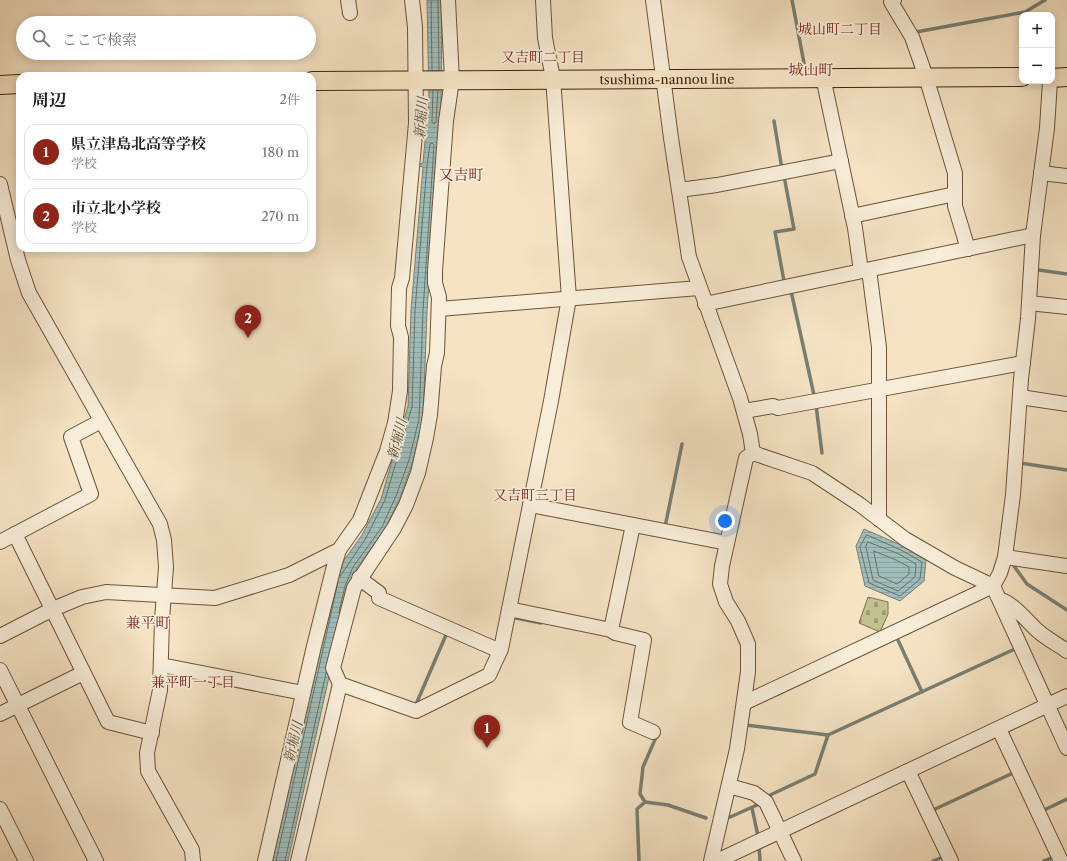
<!DOCTYPE html>
<html lang="ja">
<meta charset="utf-8">
<style>
:root{--surface:#fff;--page:#f2f2f2;--text:#222;--muted:#767676;--line:#e0e0e0;--accent:#8f2418}
body{margin:0;font-family:"Libre Caslon Text","Noto Serif JP",serif;background:var(--page);color:var(--text)}
.controls{position:absolute;right:12px;top:12px;display:grid;overflow:hidden;border-radius:8px;box-shadow:0 2px 10px #0003}
.controls button{width:36px;height:36px;display:grid;place-items:center;padding:0;border:0;border-bottom:1px solid var(--line);background:var(--surface);color:var(--text);font:20px sans-serif}
.you{position:absolute;left:725px;top:521px;width:14px;height:14px;margin:-10px;border:3px solid #fff;border-radius:50%;background:#1a73e8;box-shadow:0 0 0 6px #1a73e833}
.badge{display:grid;place-items:center;width:26px;height:26px;border-radius:50%;background:var(--accent);color:#fff;font-size:13px;font-weight:700}
.pin{position:absolute;translate:-50% -33px;filter:drop-shadow(0 1px 2px #0008)}
.pin::after{content:'';position:absolute;top:21px;width:14px;height:12px;background:inherit;clip-path:polygon(0 0,100% 0,50% 100%)}
.list{margin:0;padding:0;list-style:none}
h2{display:flex;justify-content:space-between;align-items:center;height:52px;margin:0;padding:0 16px;font-size:17px}
h2 small{font-size:13px;font-weight:400;color:var(--muted)}
.list li{display:grid;grid-template-columns:26px 1fr auto;gap:12px;align-items:center;box-sizing:border-box;height:56px;margin:0 8px 8px;padding:0 8px;border:1px solid var(--line);border-radius:12px}
.list b{display:block;font-size:15px;white-space:nowrap}
.list p{margin:0;font-size:13px;white-space:nowrap;color:var(--muted)}
.list em{font-size:13px;font-style:normal;color:var(--muted)}
.icon{flex:none;width:22px;height:22px;fill:none;stroke:currentColor;stroke-width:2;stroke-linecap:round;stroke-linejoin:round}
.map{position:relative;flex:none;width:1067px;height:861px;overflow:hidden}
.search{position:absolute;background:var(--surface);box-shadow:0 2px 10px #0003;left:16px;top:16px;width:300px;height:44px;display:flex;align-items:center;gap:10px;box-sizing:border-box;padding:0 14px;border-radius:22px;color:var(--muted);font-size:15px}
.panel{position:absolute;background:var(--surface);box-shadow:0 2px 10px #0003;left:16px;top:72px;width:300px;height:180px;border-radius:12px}
.map>svg:first-child{display:block}
.cemetery{fill:url(#cemetery-stones);stroke:#80724d}
.water{fill:url(#water-rules);stroke:#787f74}
.lines{fill:none;stroke-linecap:round;stroke-linejoin:round}
.shore{stroke:#6e7062;stroke-width:1}
.stream{stroke:#787f74;stroke-width:3.5}
.minor-casing{stroke:#6c5338;stroke-width:16}
.major-casing{stroke:#3e230a;stroke-width:20}
.minor{stroke:#f8edd9;stroke-width:14}
.major{stroke:#f5e3c4;stroke-width:18}
.labels{text-anchor:middle;stroke-width:3.5;stroke-linejoin:round;paint-order:stroke}
.street-label{font-size:13px;fill:#3e230a;stroke:#f8edd9}
.neighbourhood-label{font-size:14px;fill:#7a1f14;stroke:#f8edd9}
.water-label{font-size:14px;font-style:italic;fill:#5b513f;stroke:#f8edd9}
.quarter-label{font-size:15px;fill:#7a1f14;stroke:#f8edd9}
</style>
<div class="map">
<svg width="1067" height="861" viewBox="0 0 1067 861">
<defs>
<pattern id="cemetery-stones" width="16" height="16" patternUnits="userSpaceOnUse"><rect width="16" height="16" fill="#c2c190"/><path d="M2 7V4a2 2 0 0 1 4 0v3zM10 15v-3a2 2 0 0 1 4 0v3z" fill="#9f9c74"/></pattern>
<pattern id="water-rules" width="6" height="5" patternUnits="userSpaceOnUse"><rect width="6" height="5" fill="#9ebdbb"/><path d="M0 2.5h6" fill="none" stroke="#89a29f"/></pattern>
</defs>
<rect width="100%" height="100%" fill="#f5e3c4"/>
<filter id="stains"><feTurbulence type="fractalNoise" baseFrequency=".005" numOctaves="4"/><feColorMatrix values="0 0 0 0 .2 0 0 0 0 .09 0 0 0 0 .02 0 0 0 .5 -.17"/></filter>
<radialGradient id="worn" r=".72"><stop offset=".6" stop-color="#630" stop-opacity="0"/><stop offset="1" stop-color="#630" stop-opacity=".3"/></radialGradient>
<path class="cemetery" d="M 868,597 L 888,602 L 888,614 L 880,632 L 859,623 Z"/>
<g class="water">
<path d="M 427,0 L 442,0 L 441,107 L 427,311 L 423,419 L 413,461 L 400,498 L 385,529 L 357,568 L 349,587 L 288,861 L 272,861 L 300,731 L 339,573 L 343,562 L 362,535 L 381,499 L 408,406 L 411,310 L 423,167 L 419,166 L 420,164 L 423,163 L 429,98 Z"/>
<path d="M 864,529 L 903,546 L 926,560 L 924,581 L 900,601 L 865,586 L 856,546 Z"/>
</g>
<g class="lines">
<g class="shore">
<path d="M 431,0 L 432,70"/>
<path d="M 438,0 L 439,70"/>
<path d="M 433,90 L 432,122 L 434,124 L 436,122 L 438,90"/>
<path d="M 867,535 L 901,550 L 922,562 L 920,579 L 900,596 L 869,583 L 860,547 Z"/>
<path d="M 868,542 L 899,554 L 916,564 L 915,577 L 898,591 L 873,580 L 866,547 Z"/>
<path d="M 874,551 L 896,560 L 909,567 L 909,574 L 897,584 L 879,576 Z"/>
<path d="M 339,578 L 366,538 L 385,500 L 412,407 L 415,310 L 427,166 L 430,144 L 432,143 L 434,145 L 423,311 L 419,419 L 409,460 L 396,496 L 382,527 L 353,567 L 345,586 L 339,612"/>
<path d="M 276,861 L 338,582"/>
<path d="M 285,861 L 326,673"/>
</g>
<g class="stream">
<path d="M 792,0 L 804,63"/>
<path d="M 917,34 L 916,32 L 1025,12 L 1045,0"/>
<path d="M 774,121 L 782,169"/>
<path d="M 784,176 L 794,229 L 775,232 L 784,281"/>
<path d="M 1039,270 L 1067,274"/>
<path d="M 791,291 L 814,395"/>
<path d="M 816,405 L 822,453"/>
<path d="M 1020,463 L 1067,470"/>
<path d="M 665,527 L 682,444"/>
<path d="M 1011,562 L 1027,584 L 1067,610"/>
<path d="M 516,618 L 541,623"/>
<path d="M 897,638 L 922,692"/>
<path d="M 417,702 L 446,635"/>
<path d="M 746,725 L 828,735"/>
<path d="M 768,796 L 815,774 L 828,735 L 1017,648"/>
<path d="M 645,802 L 640,794 L 643,767 L 657,735"/>
<path d="M 752,808 L 758,836"/>
<path d="M 933,810 L 1013,773"/>
<path d="M 1042,811 L 1067,799"/>
<path d="M 728,818 L 757,805"/>
<path d="M 759,846 L 760,861"/>
<path d="M 639,861 L 637,809 L 645,802 L 668,805 L 706,818"/>
<path d="M 933,861 L 943,857 L 944,858"/>
<path d="M 1044,861 L 1052,858"/>
</g>
<g class="minor-casing">
<g id="minor">
<path d="M 348,0 L 350,13"/>
<path d="M 653,0 L 671,138 L 689,257 L 740,398 L 750,434 L 753,453"/>
<path d="M 894,0 L 891,2 L 912,37 L 926,77 L 955,173 L 955,206 L 968,249"/>
<path d="M 823,77 L 855,228 L 861,271"/>
<path d="M 1041,173 L 1067,176"/>
<path d="M 0,184 L 18,260 L 29,293 L 160,524 L 164,540 L 166,567 L 162,620 L 160,690 L 147,753 L 148,771 L 192,850 L 193,861"/>
<path d="M 679,190 L 717,185 L 841,161"/>
<path d="M 852,216 L 955,194"/>
<path d="M 869,270 L 879,347 L 879,519"/>
<path d="M 1029,303 L 1067,307"/>
<path d="M 705,304 L 1033,235"/>
<path d="M 439,309 L 699,288"/>
<path d="M 1020,397 L 1067,404"/>
<path d="M 744,411 L 773,406 L 778,408 L 1023,363"/>
<path d="M 753,453 L 812,473 L 859,504 L 905,539 L 955,568 L 993,586 L 1067,748"/>
<path d="M 530,505 L 727,543"/>
<path d="M 15,534 L 108,722 L 152,733"/>
<path d="M 0,542 L 91,494 L 71,437 L 101,421"/>
<path d="M 1005,557 L 1067,566"/>
<path d="M 359,578 L 379,593 L 379,598 L 500,651"/>
<path d="M 1000,600 C 1012,602 1028,622 1038,631 C 1047,639 1057,644 1067,651"/>
<path d="M 509,609 L 611,630 L 615,633 L 644,640 L 630,722 L 653,732"/>
<path d="M 611,630 L 633,525"/>
<path d="M 0,636 L 53,609 L 82,597 L 106,592 L 215,598 L 289,575 L 339,550 L 360,520 L 387,451 L 395,423 L 400,391 L 401,337 L 398,326 L 399,288 L 402,278 L 416,123 L 415,27 L 412,0"/>
<path d="M 161,665 L 303,693"/>
<path d="M 0,670 L 96,861"/>
<path d="M 340,684 L 333,668 L 354,588 L 394,528 L 406,505 L 418,473 L 426,438 L 430,415 L 434,366 L 437,353 L 439,297 L 435,283 L 435,271 L 446,121 L 452,80 L 448,0"/>
<path d="M 744,703 L 993,586 L 1000,573 L 1005,557 L 1013,495 L 1021,379 L 1028,319 L 1033,235 L 1047,128 L 1050,81"/>
<path d="M 0,714 L 83,673"/>
<path d="M 999,729 L 1061,861"/>
<path d="M 908,771 L 951,861"/>
<path d="M 729,786 L 754,793 L 766,802 L 794,861"/>
<path d="M 0,809 L 26,861"/>
<path d="M 265,861 L 314,646 L 334,566 L 339,550"/>
<path d="M 298,861 L 340,684 L 416,711 L 489,675 L 501,649 L 551,401 L 569,298 L 553,78 L 545,38 L 543,0"/>
<path d="M 711,861 L 737,749 L 748,672 L 748,644 L 738,621 L 726,602 L 720,584 L 722,566 L 746,458 L 753,453"/>
<path d="M 717,861 L 1067,696"/>
</g>
</g>
<g class="major-casing">
<g id="major">
<path d="M 1052,78 L 1067,77"/>
<path id="s1" d="M 312,81 L 1022,77"/>
<path d="M 0,85 L 20,84"/>
</g>
</g>
<use href="#minor" class="minor"/>
<use href="#major" class="major"/>
</g>
<g class="labels">
<g class="street-label">
<text dy="5" stroke="none"><textPath href="#s1" startOffset="355">tsushima-nannou line</textPath></text>
</g>
<g class="neighbourhood-label">
<text x="840" y="34">城山町二丁目</text>
<text x="543" y="62">又吉町二丁目</text>
<text x="535" y="500">又吉町三丁目</text>
<text x="193" y="687">兼平町一丁目</text>
</g>
<g class="water-label">
<text transform="translate(421 118) rotate(-85)" y="5">新堀川</text>
<text transform="translate(397 439) rotate(-76)" y="5">新堀川</text>
<text transform="translate(293 742) rotate(-77)" y="5">新堀川</text>
</g>
<g class="quarter-label">
<text x="811" y="75">城山町</text>
<text x="461" y="180">又吉町</text>
<text x="148" y="628">兼平町</text>
</g>
</g>
<rect width="100%" height="100%" filter="url(#stains)"/>
<rect width="100%" height="100%" fill="url(#worn)"/>
</svg>
<div class="controls">
<button>+</button>
<button>−</button>
</div>
<div class="you"></div>
<div class="pin badge" style="left:487px;top:748px">1</div>
<div class="pin badge" style="left:248px;top:338px">2</div>
<div class="search"><svg class="icon" aria-label="search" viewBox="0 0 24 24"><circle cx="10" cy="10" r="6"/><path d="M15 15l6 6"/></svg>ここで検索</div>
<section class="panel">
<h2>周辺<small>2件</small></h2>
<ul class="list">
<li><span class="badge">1</span><div><b>県立津島北高等学校</b><p>学校</p></div><em>180 m</em></li>
<li><span class="badge">2</span><div><b>市立北小学校</b><p>学校</p></div><em>270 m</em></li>
</ul>
</section>
</div>
